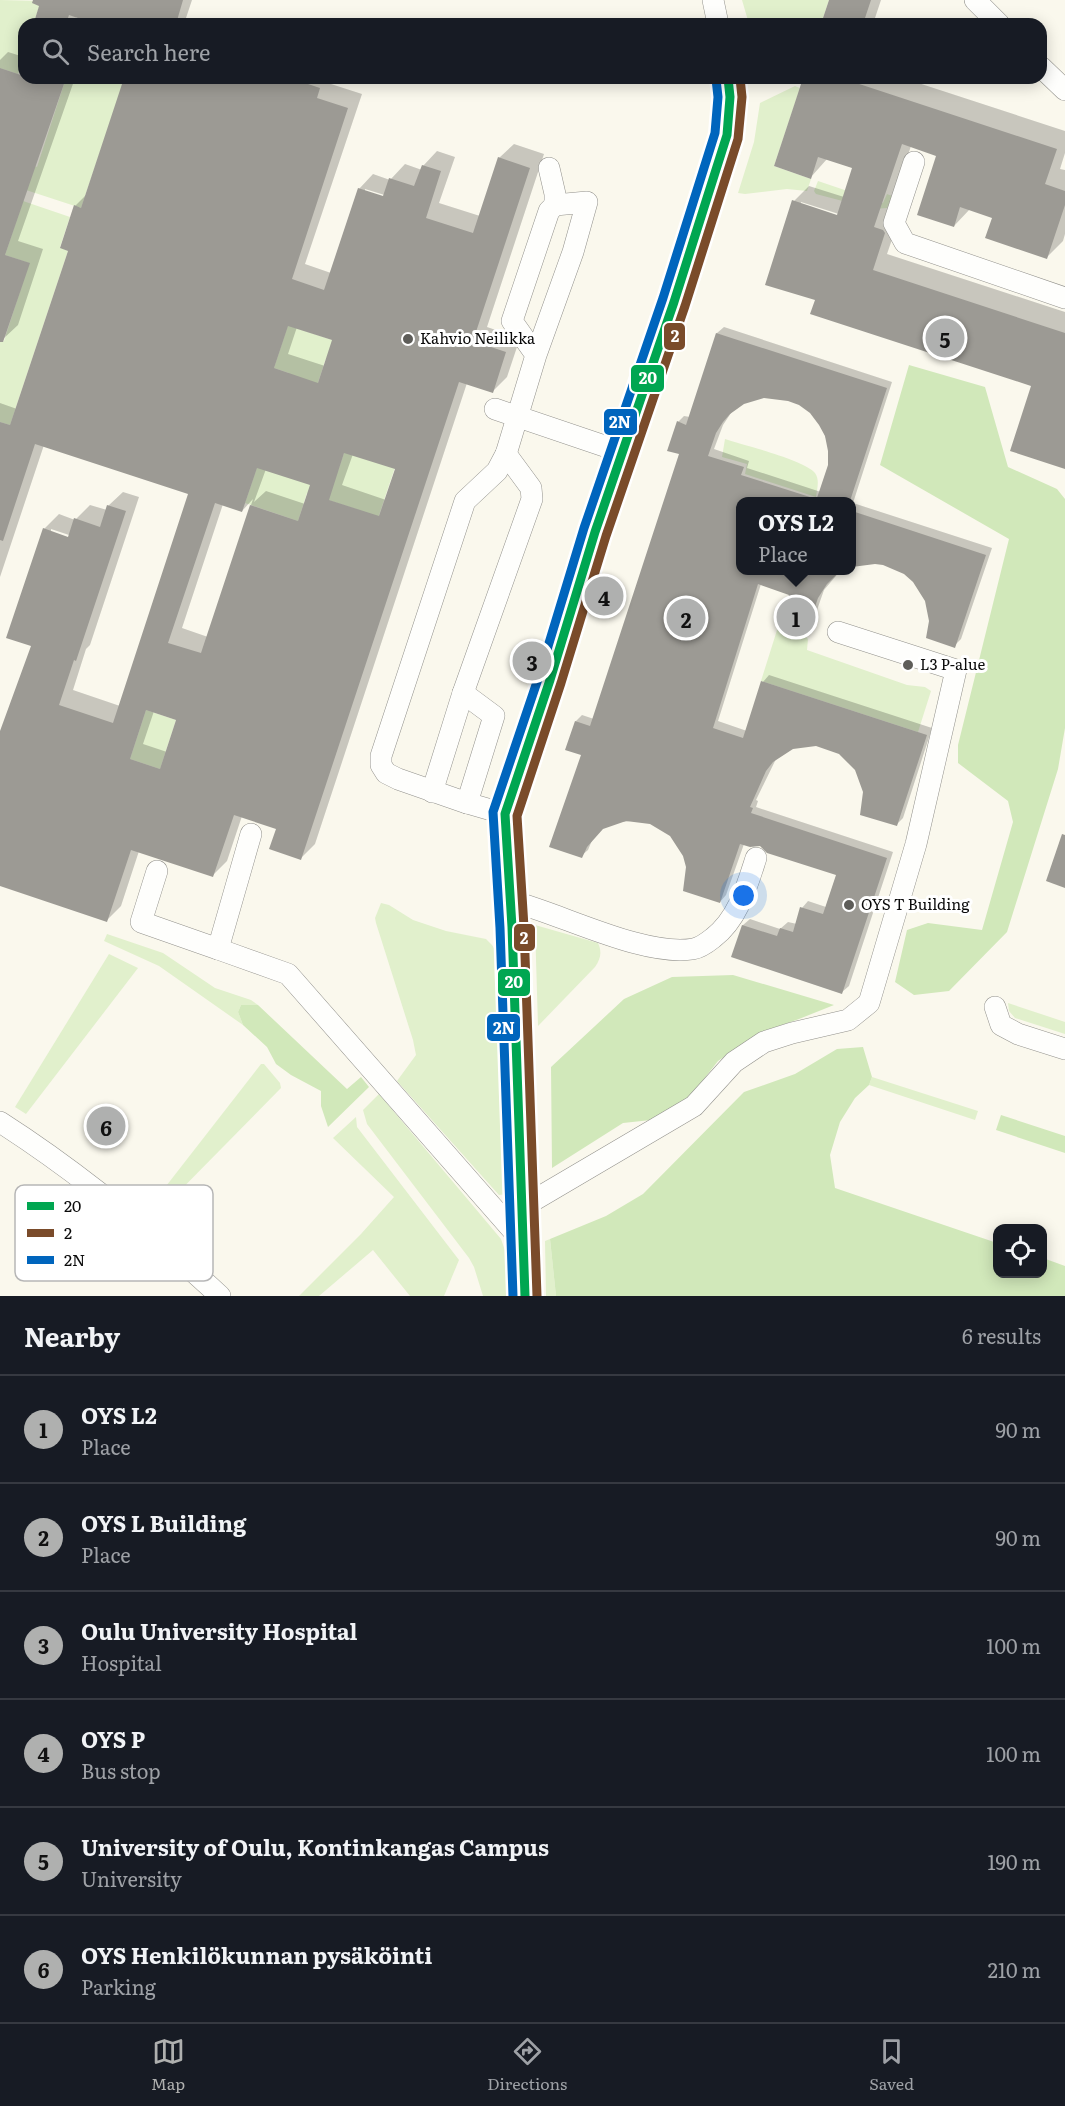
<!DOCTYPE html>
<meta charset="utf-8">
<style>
:root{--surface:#171b24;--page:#242831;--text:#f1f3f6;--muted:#9ea1a6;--line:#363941;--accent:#afb0af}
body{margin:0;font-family:Literata,serif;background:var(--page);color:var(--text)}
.controls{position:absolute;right:18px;bottom:18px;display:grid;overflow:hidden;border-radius:12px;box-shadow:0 3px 15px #0003}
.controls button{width:54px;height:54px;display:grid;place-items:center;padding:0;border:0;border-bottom:2px solid var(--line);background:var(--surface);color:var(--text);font:30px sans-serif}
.you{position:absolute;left:744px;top:896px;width:21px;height:21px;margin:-15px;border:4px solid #fff;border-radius:50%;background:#1a73e8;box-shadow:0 0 0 9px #1a73e833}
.badge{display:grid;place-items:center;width:39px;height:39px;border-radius:50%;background:var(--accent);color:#111;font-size:20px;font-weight:700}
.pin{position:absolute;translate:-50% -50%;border:3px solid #fff;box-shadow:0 2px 6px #0006}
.popup{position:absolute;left:736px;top:497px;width:120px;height:78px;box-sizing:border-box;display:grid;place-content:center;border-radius:12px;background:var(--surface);filter:drop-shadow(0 2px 4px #0005);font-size:20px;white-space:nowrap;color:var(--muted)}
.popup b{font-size:22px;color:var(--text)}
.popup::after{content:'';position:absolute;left:50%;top:100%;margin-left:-12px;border:12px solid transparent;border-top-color:var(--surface)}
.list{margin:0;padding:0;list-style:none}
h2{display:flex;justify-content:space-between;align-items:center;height:78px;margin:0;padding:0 24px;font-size:26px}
h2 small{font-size:20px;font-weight:400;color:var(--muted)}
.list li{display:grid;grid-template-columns:39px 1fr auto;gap:18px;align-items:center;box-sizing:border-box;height:108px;padding:0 24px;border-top:2px solid var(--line)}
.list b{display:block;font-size:22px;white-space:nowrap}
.list p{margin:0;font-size:20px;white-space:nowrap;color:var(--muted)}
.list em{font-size:20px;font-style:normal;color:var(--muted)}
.icon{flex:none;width:33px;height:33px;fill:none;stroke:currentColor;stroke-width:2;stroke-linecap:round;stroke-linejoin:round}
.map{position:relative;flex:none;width:1065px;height:1296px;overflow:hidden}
.search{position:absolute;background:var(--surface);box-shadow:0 3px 15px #0003;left:18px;right:18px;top:18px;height:66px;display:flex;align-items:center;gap:15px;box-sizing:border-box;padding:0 21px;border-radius:18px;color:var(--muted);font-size:22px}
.sheet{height:726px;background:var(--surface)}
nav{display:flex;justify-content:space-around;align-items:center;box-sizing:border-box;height:84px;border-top:2px solid var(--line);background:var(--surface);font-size:16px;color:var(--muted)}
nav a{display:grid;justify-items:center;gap:3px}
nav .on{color:var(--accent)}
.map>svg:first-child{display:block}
.green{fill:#e1f0cc}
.forest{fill:#d1e8ba}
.shadow{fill:#0003;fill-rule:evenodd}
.building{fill:#9c9a94;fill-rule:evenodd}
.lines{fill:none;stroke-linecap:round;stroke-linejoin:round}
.minor-casing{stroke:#92918c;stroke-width:22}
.minor{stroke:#fefefc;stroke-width:21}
.bus-1-casing{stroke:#fff;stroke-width:14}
.bus-2-casing{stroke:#fff;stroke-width:14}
.bus-3-casing{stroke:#fff;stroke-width:14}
.bus-1{stroke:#00a651;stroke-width:9}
.bus-2{stroke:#7a4b2a;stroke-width:9}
.bus-3{stroke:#0065bd;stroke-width:9}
.poi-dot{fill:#5e5d59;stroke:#fff;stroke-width:2}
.labels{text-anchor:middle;stroke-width:6;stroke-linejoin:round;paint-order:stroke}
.poi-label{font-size:15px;fill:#0a0a0a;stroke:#fff;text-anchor:start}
.key{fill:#fff;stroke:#b6b6b6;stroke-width:1.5}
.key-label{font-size:16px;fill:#0a0a0a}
.line-badge{stroke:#fff;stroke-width:2}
.badge-label{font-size:16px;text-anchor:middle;font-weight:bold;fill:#fff}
</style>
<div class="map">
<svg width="1065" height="1296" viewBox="0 0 1065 1296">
<rect width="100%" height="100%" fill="#faf8ed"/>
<g class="green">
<path d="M 0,0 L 41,1 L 35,19 L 46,23 L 24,24 L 24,55 L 18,74 L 0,68 Z"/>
<path d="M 742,0 L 829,0 L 821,24 L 749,24 Z"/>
<path d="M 66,78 L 125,78 L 81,208 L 26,190 L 34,166 L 37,167 Z"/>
<path d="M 795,86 L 800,88 L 774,166 L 811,179 L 807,191 L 787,189 L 745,194 L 738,193 L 754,142 L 760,103 Z"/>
<path d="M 818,181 L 883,203 L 887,194 L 892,196 L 887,208 L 873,209 L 816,194 L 814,191 Z"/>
<path d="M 23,201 L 70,217 L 60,247 L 68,251 L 10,425 L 0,422 L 0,340 L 4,341 L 29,263 L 5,255 Z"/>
<path d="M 288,325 L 335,341 L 325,361 L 287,477 L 338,471 L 344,453 L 427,372 L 369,545 L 356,509 L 307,493 L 298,521 L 245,503 L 289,373 L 274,368 Z"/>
<path d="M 725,439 C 743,445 805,460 815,473 C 820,480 817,489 816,497 L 745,474 L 747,464 L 722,457 Z"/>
<path d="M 778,627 L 805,636 L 808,639 L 807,650 L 907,685 L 925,687 L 931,691 L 918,732 L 761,681 Z"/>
<path d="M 146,710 L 176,720 L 160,769 L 130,759 Z"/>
<path d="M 381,903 L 389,905 L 413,920 L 446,931 L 486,939 L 492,945 L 502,961 L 507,1194 L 499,1195 L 397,1081 L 416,1055 L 413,1040 L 376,923 L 375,918 Z"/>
<path d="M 535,925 L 598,943 C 602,952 601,958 595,967 L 538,1026 Z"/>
<path d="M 107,934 L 163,953 L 215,988 L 251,1000 L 258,1005 L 241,1005 L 238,1012 L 243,1025 L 159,966 L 104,941 Z"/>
<path d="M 109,954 L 138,968 L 26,1114 L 15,1107 Z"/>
<path d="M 1008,1003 L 1065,1022 L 1065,1034 L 1015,1018 L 1009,1011 Z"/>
<path d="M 261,1064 L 264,1064 L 280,1083 L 281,1088 L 158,1213 L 149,1208 Z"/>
<path d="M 872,1077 L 978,1111 L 975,1120 L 869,1085 Z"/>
<path d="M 379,1094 L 501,1239 L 511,1268 L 512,1296 L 483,1296 L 474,1267 L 469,1258 L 367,1124 L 363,1110 Z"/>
<path d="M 356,1117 L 357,1127 L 459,1260 L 444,1296 L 410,1296 L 373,1250 L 319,1296 L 299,1296 L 361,1234 L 394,1197 L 333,1138 Z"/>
<path d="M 550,1239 L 556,1296 L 546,1296 L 545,1241 Z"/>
</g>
<g class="forest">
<path d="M 909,365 L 985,387 L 1008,467 L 1057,489 L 1065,499 L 1065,728 L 1058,769 L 1007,932 L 949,991 L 914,995 L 895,982 L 907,930 L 928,923 L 982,930 L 1013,822 L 1008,801 L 958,763 L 958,745 L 1009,539 L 880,465 Z"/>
<path d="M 733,975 L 834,1005 L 799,1019 L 759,1033 L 718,1061 L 682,1107 L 651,1120 L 623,1123 L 552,1168 L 551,1067 L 624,999 L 672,977 Z"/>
<path d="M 241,1005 L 258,1005 L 347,1089 L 361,1077 L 369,1087 L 328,1127 L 321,1106 L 321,1091 L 291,1075 L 276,1064 L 267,1047 L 243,1025 L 238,1012 Z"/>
<path d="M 863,1047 L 872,1077 L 869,1085 L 855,1098 L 840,1122 L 830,1155 L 835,1188 L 997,1243 L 998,1274 L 1042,1274 L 1043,1258 L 1065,1266 L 1065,1296 L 556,1296 L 550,1239 L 606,1216 L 643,1194 L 744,1092 L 795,1074 L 837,1049 Z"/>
<path d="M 1001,1115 L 1065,1136 L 1065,1153 L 996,1130 Z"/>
</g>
<g class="shadow">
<path d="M 42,0 L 192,0 L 184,24 L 100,24 L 77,16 L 75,24 L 47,24 Z"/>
<path d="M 830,0 L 881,0 L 873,24 L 822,24 Z"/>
<path d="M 8,52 L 24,57 L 24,78 L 75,78 L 18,241 L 43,249 L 18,325 L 3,339 L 0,338 L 0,60 Z"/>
<path d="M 126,78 L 332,78 L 331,84 L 362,94 L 305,264 L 331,273 L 359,189 L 373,174 L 390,180 L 405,164 L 422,170 L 423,166 L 437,151 L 455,157 L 439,203 L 480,216 L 499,158 L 514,144 L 544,154 L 487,327 L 520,338 L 507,377 L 492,392 L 467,383 L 315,844 L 301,858 L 278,828 L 242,816 L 227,861 L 213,875 L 139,851 L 121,906 L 107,920 L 0,884 L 0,736 L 32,646 L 44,529 L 59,514 L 75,520 L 90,505 L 107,510 L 108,506 L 123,492 L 139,497 L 90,645 L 86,649 L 73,690 L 120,706 L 190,493 L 44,445 L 0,577 L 0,403 L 17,409 L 70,250 L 75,206 L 88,193 ZM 365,189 L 391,197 L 390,200 L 365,192 ZM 297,327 L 334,339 L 325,366 L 288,354 ZM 353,454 L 396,468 L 386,500 L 342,485 ZM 266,469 L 312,484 L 305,504 L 266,491 L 254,502 ZM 253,499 L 208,637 L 182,628 L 223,504 L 242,511 ZM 51,529 L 75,537 L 75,540 L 51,532 ZM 154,711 L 178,719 L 167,752 L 143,744 Z"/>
<path d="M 805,78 L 903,78 L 1065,131 L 1065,153 L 1060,169 L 1065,170 L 1065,234 L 1063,241 L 1047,257 L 994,217 L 970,209 L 954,226 L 938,155 L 911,146 L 889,212 L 900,216 L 887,254 L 1065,312 L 1065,467 L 1033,385 L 817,300 L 794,201 L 809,186 L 844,197 L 854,168 L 827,159 L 811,177 ZM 801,202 L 845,216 L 844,219 L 801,205 Z"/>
<path d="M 724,327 L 892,382 L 853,503 L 992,548 L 961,639 L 954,646 L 930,621 L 926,601 L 914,581 L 894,566 L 875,563 L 852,566 L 852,502 L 740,502 L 740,570 L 841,570 L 824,590 L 811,627 L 805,634 L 791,594 L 761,584 L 718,721 L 747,731 L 763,682 L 769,675 L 932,728 L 903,818 L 896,825 L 864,792 L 856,769 L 839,752 L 817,745 L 793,748 L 776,759 L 756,800 L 758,801 L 756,807 L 893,852 L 849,986 L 842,992 L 733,956 L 743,925 L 750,919 L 780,929 L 788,922 L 797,924 L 802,908 L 808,901 L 826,907 L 837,874 L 761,845 L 744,844 L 726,895 L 720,902 L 687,867 L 684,855 L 671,835 L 650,822 L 638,820 L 614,823 L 603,828 L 593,838 L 588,850 L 581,856 L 583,754 L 576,721 L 582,715 L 594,719 L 681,454 L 678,422 L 684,416 L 690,417 L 717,333 ZM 774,396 L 799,403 L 811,411 L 821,424 L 830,450 L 830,465 L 821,492 L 747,468 L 749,461 L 714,449 L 723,425 L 733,410 L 743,403 L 754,399 Z"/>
</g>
<g class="building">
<path d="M 33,0 L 183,0 L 176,24 L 95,24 L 69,15 L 66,24 L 50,24 L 35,19 L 39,6 L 32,3 Z"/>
<path d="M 829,0 L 871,0 L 863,24 L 821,24 Z"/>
<path d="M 0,68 L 24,76 L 24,78 L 66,78 L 5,255 L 30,263 L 3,342 L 0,342 Z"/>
<path d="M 124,78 L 290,78 L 320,88 L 317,98 L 348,108 L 292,279 L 324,290 L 358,188 L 383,196 L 389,178 L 414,186 L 422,165 L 441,171 L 426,218 L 473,233 L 498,157 L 530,168 L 473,341 L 506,352 L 493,393 L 459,382 L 301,860 L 269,849 L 276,829 L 234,815 L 213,877 L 131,850 L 107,922 L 0,886 L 0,731 L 31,646 L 6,638 L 43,528 L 68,537 L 74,518 L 100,527 L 107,505 L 126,511 L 76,661 L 74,660 L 59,705 L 113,723 L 188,494 L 35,444 L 3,541 L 0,540 L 0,422 L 10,425 L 68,251 L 60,248 L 74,205 L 81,208 ZM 288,326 L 332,340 L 318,383 L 274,368 ZM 344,453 L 395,469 L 379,516 L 329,500 ZM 257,468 L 310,485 L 298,521 L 250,505 L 201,653 L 168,643 L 215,503 L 242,512 ZM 146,710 L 176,720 L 160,769 L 130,759 Z"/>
<path d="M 803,78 L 841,78 L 1057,149 L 1045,184 L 1065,191 L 1065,205 L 1047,259 L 985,238 L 992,218 L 960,207 L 954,227 L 917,215 L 936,156 L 902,144 L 874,227 L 883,230 L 885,233 L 873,270 L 1065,333 L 1065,469 L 1010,451 L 1031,386 L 810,314 L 815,300 L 765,285 L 792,200 L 837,215 L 852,168 L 818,157 L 811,179 L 774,166 Z"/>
<path d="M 716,333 L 887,388 L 850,501 L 816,501 L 828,465 L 828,451 L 825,436 L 819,425 L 810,413 L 799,405 L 788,401 L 764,398 L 744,404 L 730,414 L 723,422 L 716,433 L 708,456 L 744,467 L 741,475 L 813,498 L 812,501 L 741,501 L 741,570 L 841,570 L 827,584 L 818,598 L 805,636 L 778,627 L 789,595 L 758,584 L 713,728 L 743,738 L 761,681 L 927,735 L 897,826 L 860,815 L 863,792 L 855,770 L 839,754 L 816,746 L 793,749 L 773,762 L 766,771 L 750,807 L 753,808 L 751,813 L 887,858 L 842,994 L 731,957 L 742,925 L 777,936 L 780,928 L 793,932 L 800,907 L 823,914 L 836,875 L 767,853 L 760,846 L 750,847 L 740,844 L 720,903 L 683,891 L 686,867 L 683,856 L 670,836 L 650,824 L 626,821 L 603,829 L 587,847 L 582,858 L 549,847 L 581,755 L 565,750 L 575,721 L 590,726 L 679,454 L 667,451 L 677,421 L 686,425 Z"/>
<path d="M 852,511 L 986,555 L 955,648 L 926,638 L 929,621 L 925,601 L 913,582 L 904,574 L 883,565 L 875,564 L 852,567 Z"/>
<path d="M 1062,834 L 1065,835 L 1065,888 L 1046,881 Z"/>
</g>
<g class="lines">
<g class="minor-casing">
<g id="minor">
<path d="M 713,0 L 718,24"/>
<path d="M 975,0 L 999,24"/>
<path d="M 1041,67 L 1065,90"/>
<path d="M 914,162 L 894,223 L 905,243 L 1065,298"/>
<path d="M 549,168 L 555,194 L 555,205"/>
<path d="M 495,409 L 622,452"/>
<path d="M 463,693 L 494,716 L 467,803"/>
<path d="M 432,792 L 463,693 L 532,499 L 531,488 L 506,454"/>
<path d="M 505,814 L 467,803 L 398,779 L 386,773 L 381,765 L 381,756 L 465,501 L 497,471 L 506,454 L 536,355 L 573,252 L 587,202 L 555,205 L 549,211 L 512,321 L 536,355"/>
<path d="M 251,834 L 218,949 L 288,974 L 523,1242"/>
<path d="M 157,871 L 141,922 L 218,949"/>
<path d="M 511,901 C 562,914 643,957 693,949 C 699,948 708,942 713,938 C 738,919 747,886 756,858"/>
<path d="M 995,1007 L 1001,1025 L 1018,1034 L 1065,1049"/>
<path d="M 0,1122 C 78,1172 152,1233 220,1296"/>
<path d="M 522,1199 L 536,1199 L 694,1106 L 734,1062 L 764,1042 L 792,1033 L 848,1020 L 869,1003 L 916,844 L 956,670 L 838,632"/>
<path d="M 525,1296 L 512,927 L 505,814 L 550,680 L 595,532 L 674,302 L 727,135 L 730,97 L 728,78"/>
</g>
</g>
<use href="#minor" class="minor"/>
<g class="bus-1-casing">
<path id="bus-1" d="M 525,1296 L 512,927 L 505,814 L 550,680 L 595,532 L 674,302 L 727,135 L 730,97 L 728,78"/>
</g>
<g class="bus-2-casing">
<path id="bus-2" d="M 537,1296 L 524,927 L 517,816 L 561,683 L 606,536 L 685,306 L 738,139 L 742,97 L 740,78"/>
</g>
<g class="bus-3-casing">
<path id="bus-3" d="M 513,1296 L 500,928 L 493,812 L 539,676 L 584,528 L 663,298 L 715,133 L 718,97 L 716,79"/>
</g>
<use href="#bus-1" class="bus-1"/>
<use href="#bus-2" class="bus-2"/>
<use href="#bus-3" class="bus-3"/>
</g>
<g class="poi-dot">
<circle cx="408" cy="339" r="6"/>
<circle cx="908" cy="665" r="6"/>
<circle cx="849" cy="905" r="6"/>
</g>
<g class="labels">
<g class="poi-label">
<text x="420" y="344">Kahvio Neilikka</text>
<text x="920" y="670">L3 P-alue</text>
<text x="861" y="910">OYS T Building</text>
</g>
</g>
<rect x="15" y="1185" width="198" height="96" rx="9" class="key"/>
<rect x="27" y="1202" width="27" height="8" fill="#00a651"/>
<rect x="27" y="1229" width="27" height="8" fill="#7a4b2a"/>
<rect x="27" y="1256" width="27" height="8" fill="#0065bd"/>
<g class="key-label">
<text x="64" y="1212">20</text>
<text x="64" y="1239">2</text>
<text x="64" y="1266">2N</text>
</g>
<g class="line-badge">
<rect x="663" y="322" width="23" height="29" rx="6" fill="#7a4b2a"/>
<rect x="630" y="364" width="35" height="29" rx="6" fill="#00a651"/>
<rect x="603" y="408" width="35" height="28" rx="6" fill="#0065bd"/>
<rect x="513" y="923" width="23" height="29" rx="6" fill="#7a4b2a"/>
<rect x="497" y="968" width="34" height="29" rx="6" fill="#00a651"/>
<rect x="486" y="1013" width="35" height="29" rx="6" fill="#0065bd"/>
</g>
<g class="badge-label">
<text x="675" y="342">2</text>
<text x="648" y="384">20</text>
<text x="620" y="428">2N</text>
<text x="524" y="944">2</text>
<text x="514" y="988">20</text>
<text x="504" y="1034">2N</text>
</g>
</svg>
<div class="controls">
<button><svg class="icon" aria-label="locate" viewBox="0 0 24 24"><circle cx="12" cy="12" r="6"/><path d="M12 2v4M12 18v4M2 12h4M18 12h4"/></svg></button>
</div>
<div class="you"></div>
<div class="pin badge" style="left:796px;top:617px">1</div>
<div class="popup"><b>OYS L2</b>Place</div>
<div class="pin badge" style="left:686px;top:618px">2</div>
<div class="pin badge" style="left:532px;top:661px">3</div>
<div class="pin badge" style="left:604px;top:596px">4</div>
<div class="pin badge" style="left:945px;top:338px">5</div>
<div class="pin badge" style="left:106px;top:1126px">6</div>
<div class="search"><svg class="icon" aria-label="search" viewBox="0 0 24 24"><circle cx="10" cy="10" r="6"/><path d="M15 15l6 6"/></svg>Search here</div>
</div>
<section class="sheet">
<h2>Nearby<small>6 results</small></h2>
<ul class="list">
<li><span class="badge">1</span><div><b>OYS L2</b><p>Place</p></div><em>90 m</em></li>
<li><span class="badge">2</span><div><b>OYS L Building</b><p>Place</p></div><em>90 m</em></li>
<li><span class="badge">3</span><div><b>Oulu University Hospital</b><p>Hospital</p></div><em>100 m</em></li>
<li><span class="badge">4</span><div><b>OYS P</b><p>Bus stop</p></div><em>100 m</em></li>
<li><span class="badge">5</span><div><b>University of Oulu, Kontinkangas Campus</b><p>University</p></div><em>190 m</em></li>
<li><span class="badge">6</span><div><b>OYS Henkilökunnan pysäköinti</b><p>Parking</p></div><em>210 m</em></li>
</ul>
</section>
<nav>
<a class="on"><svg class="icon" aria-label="map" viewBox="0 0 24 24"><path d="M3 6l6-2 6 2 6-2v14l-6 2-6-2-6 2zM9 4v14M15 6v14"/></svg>Map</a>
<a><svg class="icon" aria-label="directions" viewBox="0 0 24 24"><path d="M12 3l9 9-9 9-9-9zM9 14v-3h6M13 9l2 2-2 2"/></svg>Directions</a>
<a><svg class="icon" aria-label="saved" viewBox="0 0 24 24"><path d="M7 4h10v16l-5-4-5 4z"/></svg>Saved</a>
</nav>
